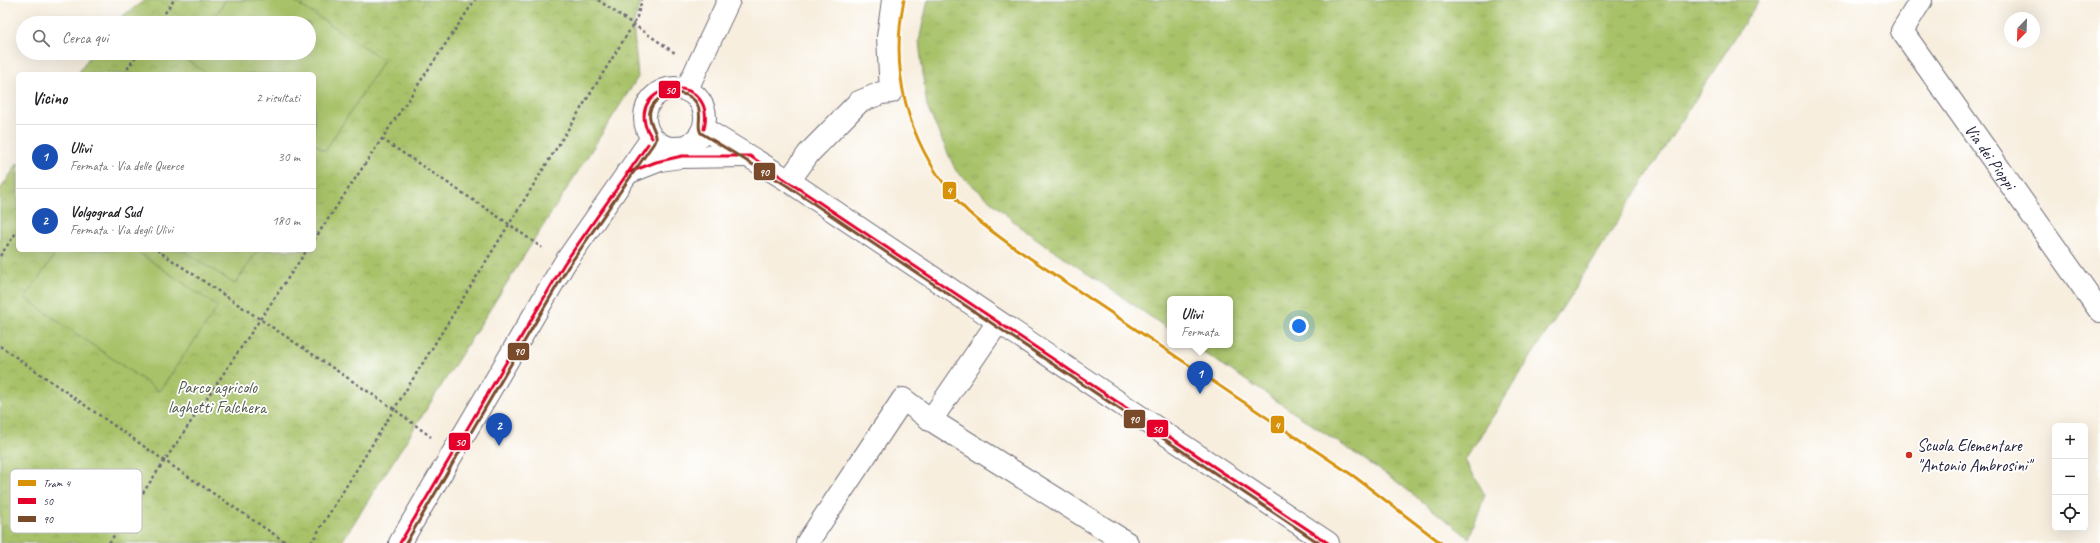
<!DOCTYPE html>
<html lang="it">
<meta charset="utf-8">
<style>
:root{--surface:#fff;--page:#f6f6f6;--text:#202124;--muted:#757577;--line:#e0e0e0;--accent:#c8321e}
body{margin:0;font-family:Caveat,sans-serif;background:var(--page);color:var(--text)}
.controls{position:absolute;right:12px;bottom:12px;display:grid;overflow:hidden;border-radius:6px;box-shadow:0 4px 16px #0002}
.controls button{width:36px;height:36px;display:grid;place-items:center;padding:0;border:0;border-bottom:1px solid var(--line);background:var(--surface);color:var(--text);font:20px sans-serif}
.compass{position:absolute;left:2004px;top:12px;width:36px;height:36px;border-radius:50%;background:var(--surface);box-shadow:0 4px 16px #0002;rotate:203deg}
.you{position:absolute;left:1299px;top:326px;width:14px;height:14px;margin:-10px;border:3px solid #fff;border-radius:50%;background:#1a73e8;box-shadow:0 0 0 6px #1a73e833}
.badge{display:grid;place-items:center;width:26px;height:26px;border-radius:50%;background:var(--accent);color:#fff;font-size:13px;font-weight:700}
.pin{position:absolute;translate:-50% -33px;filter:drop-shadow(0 1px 2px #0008)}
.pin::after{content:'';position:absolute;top:21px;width:14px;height:12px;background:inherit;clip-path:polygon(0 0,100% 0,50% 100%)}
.popup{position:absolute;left:1167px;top:296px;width:66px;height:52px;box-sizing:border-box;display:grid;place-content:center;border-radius:6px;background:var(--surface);filter:drop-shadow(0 1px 3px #0005);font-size:13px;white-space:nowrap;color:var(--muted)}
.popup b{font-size:15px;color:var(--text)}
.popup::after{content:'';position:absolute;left:50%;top:100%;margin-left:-8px;border:8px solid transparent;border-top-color:var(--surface)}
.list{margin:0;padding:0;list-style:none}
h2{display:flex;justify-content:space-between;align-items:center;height:52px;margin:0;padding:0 16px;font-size:17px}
h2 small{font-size:13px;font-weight:400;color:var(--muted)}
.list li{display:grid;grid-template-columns:26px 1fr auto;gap:12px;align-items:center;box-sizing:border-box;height:64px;padding:0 16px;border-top:1px solid var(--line)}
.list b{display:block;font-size:15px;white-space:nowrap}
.list p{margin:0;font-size:13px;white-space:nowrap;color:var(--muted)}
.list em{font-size:13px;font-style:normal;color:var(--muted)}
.icon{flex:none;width:22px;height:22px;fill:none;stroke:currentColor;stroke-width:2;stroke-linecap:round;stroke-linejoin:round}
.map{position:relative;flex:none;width:2100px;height:543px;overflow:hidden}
.search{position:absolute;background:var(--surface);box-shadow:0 4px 16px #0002;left:16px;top:16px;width:300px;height:44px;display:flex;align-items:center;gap:10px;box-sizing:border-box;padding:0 14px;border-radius:22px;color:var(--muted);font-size:15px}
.panel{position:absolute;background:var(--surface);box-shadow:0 4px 16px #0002;left:16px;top:72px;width:300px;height:180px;border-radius:6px}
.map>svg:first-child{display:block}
.grass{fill:url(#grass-tufts);stroke:#657252}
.park{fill:url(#park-crowns);stroke:#657252}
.pitch{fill:#a8c269;stroke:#657252}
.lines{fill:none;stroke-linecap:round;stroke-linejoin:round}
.minor-casing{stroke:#6d6974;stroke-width:24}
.path{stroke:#6d6974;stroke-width:2.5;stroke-dasharray:3 3;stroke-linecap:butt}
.minor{stroke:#fff;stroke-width:22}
.bus-1-casing{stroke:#fff;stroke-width:6}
.bus-2-casing{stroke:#fff;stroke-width:6}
.bus-1{stroke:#e4002b;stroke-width:3}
.bus-2{stroke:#7a4b2a;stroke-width:3}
.tram-1-casing{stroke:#fff;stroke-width:6}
.tram-1{stroke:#d79209;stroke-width:3}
.poi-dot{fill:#c8321e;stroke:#fff;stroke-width:1.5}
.labels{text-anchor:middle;stroke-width:3.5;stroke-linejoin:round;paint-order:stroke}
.street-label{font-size:17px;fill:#22223b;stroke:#fff}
.park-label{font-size:17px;fill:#515a4b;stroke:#fff}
.poi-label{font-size:17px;fill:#22223b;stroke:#fff;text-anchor:start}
.key{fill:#fff;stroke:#bdbdc4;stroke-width:1}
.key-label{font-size:11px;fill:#22223b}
.line-badge{stroke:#fff;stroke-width:1.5}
.badge-label{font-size:11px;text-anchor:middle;font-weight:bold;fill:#fff}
</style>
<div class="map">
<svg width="2100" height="543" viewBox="0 0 2100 543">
<defs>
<pattern id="grass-tufts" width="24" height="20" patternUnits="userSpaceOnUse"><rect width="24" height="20" fill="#a8c269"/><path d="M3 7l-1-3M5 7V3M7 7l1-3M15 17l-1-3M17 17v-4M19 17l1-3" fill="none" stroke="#90a65c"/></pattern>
<pattern id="park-crowns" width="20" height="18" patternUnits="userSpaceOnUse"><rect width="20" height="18" fill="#a8c269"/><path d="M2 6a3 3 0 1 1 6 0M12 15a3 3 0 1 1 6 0" fill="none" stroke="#90a65c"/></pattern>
</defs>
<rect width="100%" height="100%" fill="#fff"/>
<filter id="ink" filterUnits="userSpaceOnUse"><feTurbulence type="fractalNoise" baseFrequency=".025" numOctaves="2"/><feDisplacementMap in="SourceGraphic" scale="8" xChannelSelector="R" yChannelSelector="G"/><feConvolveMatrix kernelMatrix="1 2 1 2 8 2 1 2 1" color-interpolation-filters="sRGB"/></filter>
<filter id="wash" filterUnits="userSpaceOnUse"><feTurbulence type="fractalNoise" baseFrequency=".012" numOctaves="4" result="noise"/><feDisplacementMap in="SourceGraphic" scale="16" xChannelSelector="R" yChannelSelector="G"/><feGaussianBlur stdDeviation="0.9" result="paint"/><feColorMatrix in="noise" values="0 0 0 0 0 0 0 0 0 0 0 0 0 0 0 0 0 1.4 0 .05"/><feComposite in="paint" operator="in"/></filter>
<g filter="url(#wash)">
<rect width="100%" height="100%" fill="#f7eede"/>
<path class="grass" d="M 928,0 L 1759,0 L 1465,460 L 1485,495 L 1469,538 L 1392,478 L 1193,345 L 1230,345 L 1230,299 L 1170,299 L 1170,330 L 1024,230 L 956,171 L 927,107 L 919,41 Z"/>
<path class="park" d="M 145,0 L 642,0 L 633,24 L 638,77 L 341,543 L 0,543 L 0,190 L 18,163 L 18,250 L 314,250 L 314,74 L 78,74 L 92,53 L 309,53 L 309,23 L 113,23 Z"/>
<g class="pitch">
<path d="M 226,0 L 292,0 L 384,60 L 325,151 L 314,143 L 314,74 L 208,74 L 187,60 L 191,53 L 309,53 L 309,23 L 211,23 Z"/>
<path d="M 58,250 L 135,250 L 218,307 L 159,391 L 25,298 Z"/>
<path d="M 182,250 L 258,250 L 235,284 Z"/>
</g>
</g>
<g filter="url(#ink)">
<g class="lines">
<g class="minor-casing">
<g id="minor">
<path id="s1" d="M 1921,0 L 1902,31 L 2100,311"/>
<circle cx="675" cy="118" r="30"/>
<path d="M 687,89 L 729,0"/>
<path d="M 704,129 L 789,181 L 1328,543"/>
<path d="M 627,173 L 660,160 L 680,157 L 747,156"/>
<path d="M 789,181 L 809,153 L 859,102 L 881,93 L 891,92 L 888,37 L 893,0"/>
<path d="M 931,420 L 1127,543"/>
<path d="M 400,543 L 564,264 L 652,138"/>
<path d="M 807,543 L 903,399 L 931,420 L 998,322"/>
</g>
</g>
<g class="path">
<path d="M 598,0 L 675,53"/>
<path d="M 158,23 L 174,0"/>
<path d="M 124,74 L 138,53"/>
<path d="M 382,139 L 509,224 L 542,248"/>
<path d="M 314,240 L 475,0"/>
<path d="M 157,250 L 394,409 L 431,437"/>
<path d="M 0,256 L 18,230"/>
<path d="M 0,346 L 165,461 L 287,543"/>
<path d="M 109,543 L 307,250"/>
<path d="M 311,543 L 636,20 L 642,0"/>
</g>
<use href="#minor" class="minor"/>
<g class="bus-1-casing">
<g id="bus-1">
<path d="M 652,138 C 650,134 646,129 645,124 C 635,79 717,73 704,129"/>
<path d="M 627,173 L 656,162 L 682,156 L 750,156 L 1328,543"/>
<path d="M 400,543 L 564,264 L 648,144"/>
</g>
</g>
<g class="bus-2-casing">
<path id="bus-2" d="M 406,543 L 568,267 L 656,140 C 658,131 647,123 650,111 C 655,92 687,86 697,104 C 703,114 696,127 701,133 L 786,185 L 1319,543"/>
</g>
<use href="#bus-1" class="bus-1"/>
<use href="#bus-2" class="bus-2"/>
<g class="tram-1-casing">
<path id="tram-1" d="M 904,0 C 890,70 906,138 952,194 C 967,214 989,229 1009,244 L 1355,477 L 1441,543"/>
</g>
<use href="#tram-1" class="tram-1"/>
</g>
</g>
<circle class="poi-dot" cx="1909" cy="455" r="4"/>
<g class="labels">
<g class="street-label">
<text dy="6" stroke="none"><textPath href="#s1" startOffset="190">Via dei Pioppi</textPath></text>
</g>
<g class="park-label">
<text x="217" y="393">Parco agricolo<tspan x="217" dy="20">laghetti Falchera</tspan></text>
</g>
<g class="poi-label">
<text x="1917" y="451">Scuola Elementare<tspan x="1917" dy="20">"Antonio Ambrosini"</tspan></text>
</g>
</g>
<rect x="10" y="469" width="132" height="64" rx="6" class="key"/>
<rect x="18" y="480" width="18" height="6" fill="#d79209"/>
<rect x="18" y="498" width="18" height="6" fill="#e4002b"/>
<rect x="18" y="516" width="18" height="6" fill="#7a4b2a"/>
<g class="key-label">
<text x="43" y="487">Tram 4</text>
<text x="43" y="505">50</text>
<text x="43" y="523">90</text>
</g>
<g class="line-badge">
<rect x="658" y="80" width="23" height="19" rx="4" fill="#e4002b"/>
<rect x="753" y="162" width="23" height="19" rx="4" fill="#7a4b2a"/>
<rect x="942" y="181" width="15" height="19" rx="4" fill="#d79209"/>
<rect x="507" y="342" width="23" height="19" rx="4" fill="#7a4b2a"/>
<rect x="1123" y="409" width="23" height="20" rx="4" fill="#7a4b2a"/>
<rect x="1270" y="415" width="15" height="19" rx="4" fill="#d79209"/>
<rect x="1146" y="419" width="23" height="19" rx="4" fill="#e4002b"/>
<rect x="448" y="432" width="23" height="19" rx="4" fill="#e4002b"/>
</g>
<g class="badge-label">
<text x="670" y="94">50</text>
<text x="764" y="176">90</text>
<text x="949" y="194">4</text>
<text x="519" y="355">90</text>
<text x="1134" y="423">90</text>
<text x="1277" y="429">4</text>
<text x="1157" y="433">50</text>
<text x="460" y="446">50</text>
</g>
</svg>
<div class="controls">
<button>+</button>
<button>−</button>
<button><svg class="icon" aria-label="locate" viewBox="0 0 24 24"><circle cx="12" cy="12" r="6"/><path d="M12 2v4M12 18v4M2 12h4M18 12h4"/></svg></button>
</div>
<svg class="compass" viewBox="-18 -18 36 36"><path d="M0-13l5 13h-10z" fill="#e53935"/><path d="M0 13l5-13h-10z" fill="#757577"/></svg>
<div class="you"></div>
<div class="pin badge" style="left:1200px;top:394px;background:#1a4fb4">1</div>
<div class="popup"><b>Ulivi</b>Fermata</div>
<div class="pin badge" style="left:499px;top:446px;background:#1a4fb4">2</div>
<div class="search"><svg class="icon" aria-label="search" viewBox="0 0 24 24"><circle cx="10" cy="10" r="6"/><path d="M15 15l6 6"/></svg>Cerca qui</div>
<section class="panel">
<h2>Vicino<small>2 risultati</small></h2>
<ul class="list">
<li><span class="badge" style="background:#1a4fb4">1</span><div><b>Ulivi</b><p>Fermata · Via delle Querce</p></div><em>30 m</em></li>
<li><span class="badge" style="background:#1a4fb4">2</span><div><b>Volgograd Sud</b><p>Fermata · Via degli Ulivi</p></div><em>180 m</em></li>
</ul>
</section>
</div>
